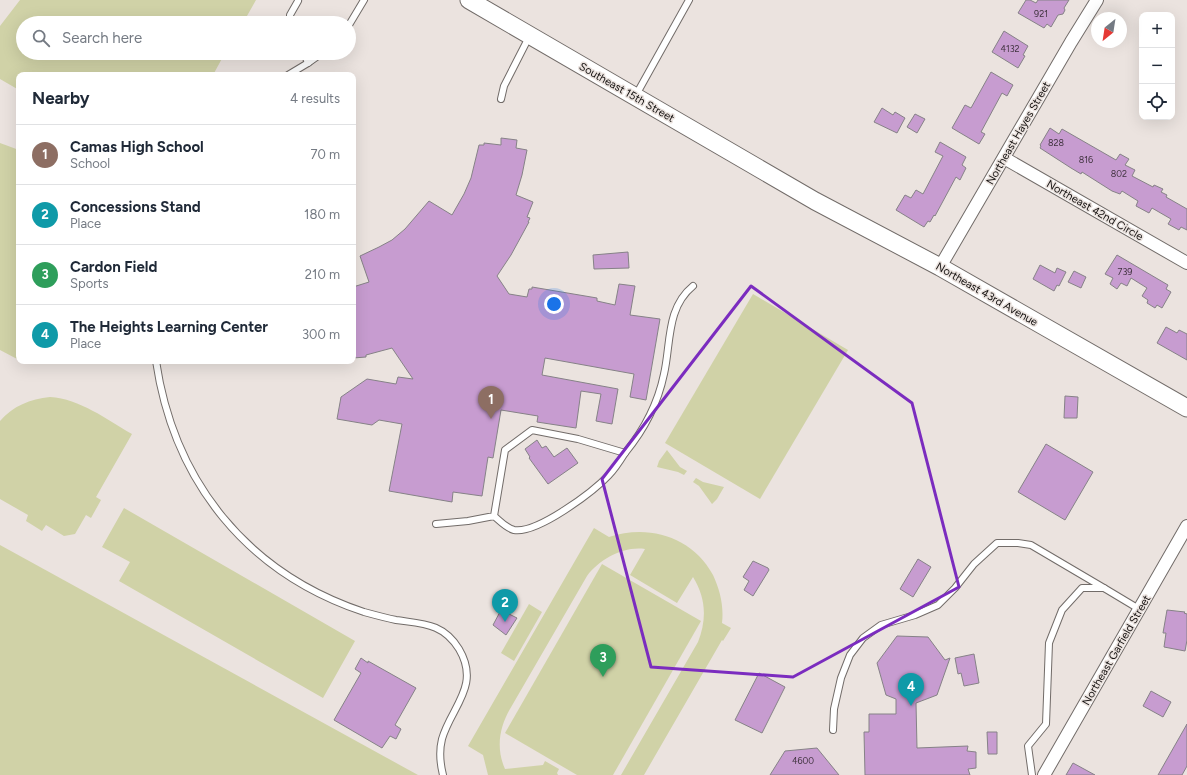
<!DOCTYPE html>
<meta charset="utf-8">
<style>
:root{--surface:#fff;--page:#f6f6f7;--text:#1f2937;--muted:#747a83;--line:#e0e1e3;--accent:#0f766e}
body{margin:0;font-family:Figtree,sans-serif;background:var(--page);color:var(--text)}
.controls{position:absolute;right:12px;top:12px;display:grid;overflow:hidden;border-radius:8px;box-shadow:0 4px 16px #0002}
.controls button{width:36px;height:36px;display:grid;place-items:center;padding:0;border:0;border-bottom:1px solid var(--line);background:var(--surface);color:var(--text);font:20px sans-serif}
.compass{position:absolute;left:1091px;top:12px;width:36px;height:36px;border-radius:50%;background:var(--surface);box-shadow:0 4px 16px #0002;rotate:210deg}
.you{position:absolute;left:554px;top:304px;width:14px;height:14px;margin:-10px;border:3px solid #fff;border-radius:50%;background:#1a73e8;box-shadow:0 0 0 6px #1a73e833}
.badge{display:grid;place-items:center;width:26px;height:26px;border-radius:50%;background:var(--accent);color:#fff;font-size:13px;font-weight:700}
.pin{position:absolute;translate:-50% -33px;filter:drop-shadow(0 1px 2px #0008)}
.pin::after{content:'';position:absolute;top:21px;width:14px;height:12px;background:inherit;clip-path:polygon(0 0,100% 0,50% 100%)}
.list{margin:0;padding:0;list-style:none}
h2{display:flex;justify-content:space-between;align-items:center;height:52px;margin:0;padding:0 16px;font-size:17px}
h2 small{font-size:13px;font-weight:400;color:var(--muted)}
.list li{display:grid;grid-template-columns:26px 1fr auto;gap:12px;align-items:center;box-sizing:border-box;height:60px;padding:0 16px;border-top:1px solid var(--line)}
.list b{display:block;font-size:15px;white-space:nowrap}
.list p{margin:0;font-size:13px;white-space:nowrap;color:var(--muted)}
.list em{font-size:13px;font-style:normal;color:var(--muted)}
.icon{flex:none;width:22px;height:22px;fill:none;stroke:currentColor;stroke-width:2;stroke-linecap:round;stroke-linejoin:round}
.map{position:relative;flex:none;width:1187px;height:775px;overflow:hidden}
.search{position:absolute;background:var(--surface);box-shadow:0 4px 16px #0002;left:16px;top:16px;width:340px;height:44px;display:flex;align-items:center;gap:10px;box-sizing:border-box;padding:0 14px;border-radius:22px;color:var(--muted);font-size:15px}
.panel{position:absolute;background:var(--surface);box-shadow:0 4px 16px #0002;left:16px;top:72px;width:340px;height:292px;border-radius:8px}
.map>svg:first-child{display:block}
.green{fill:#d0d2a7}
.building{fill:#c79cd0;stroke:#868287}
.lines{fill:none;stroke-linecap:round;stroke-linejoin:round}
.lane-casing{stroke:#726c69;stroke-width:8}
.street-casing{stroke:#726c69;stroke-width:14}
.secondary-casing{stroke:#726c69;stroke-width:19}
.lane{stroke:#fff;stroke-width:6}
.street{stroke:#fff;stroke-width:12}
.secondary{stroke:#fff;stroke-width:17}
.marked{fill:none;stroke:#7b2cbf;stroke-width:3;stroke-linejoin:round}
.labels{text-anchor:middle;stroke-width:3;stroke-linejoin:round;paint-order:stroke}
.number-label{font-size:9px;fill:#40333f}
.street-label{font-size:11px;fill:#13100f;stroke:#ebe3df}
</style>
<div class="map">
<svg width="1187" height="775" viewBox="0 0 1187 775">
<rect width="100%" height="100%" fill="#ebe3df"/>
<g class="green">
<path d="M 20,0 L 256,0 L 243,23 L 23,23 L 23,53 L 225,53 L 213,75 L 19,75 L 19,90 L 0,79 L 0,26 Z"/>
<path d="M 0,143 L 19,150 L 19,360 L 0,350 Z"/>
<path d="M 753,294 L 848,350 L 760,499 L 665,443 Z"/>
<path d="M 50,397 C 80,399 106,419 132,434 L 96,497 L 101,500 L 91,518 L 86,515 L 75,534 L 64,536 L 46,525 L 42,531 L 26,521 L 28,515 L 0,499 L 0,421 C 13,406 30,399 50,397 Z"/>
<path d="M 667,450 L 680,467 L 687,471 L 684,475 L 678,472 L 657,467 L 659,461 Z"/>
<path d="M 696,478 L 703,482 L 724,487 L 717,499 L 712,504 L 699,486 L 693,482 Z"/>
<path d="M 124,508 L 355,641 L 323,698 L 119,581 L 130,562 L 102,547 Z"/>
<path d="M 594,528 L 609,537 C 648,524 692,536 713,575 C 720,590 724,606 722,623 L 731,628 L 723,641 L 722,640 L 644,775 L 621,775 L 698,642 C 707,619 706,598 693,577 L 677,603 L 630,575 L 645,549 C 623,546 600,559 587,576 L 510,709 C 499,728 496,749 505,769 L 543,765 L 545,761 L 559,769 L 557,773 L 558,775 L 488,775 L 483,755 L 468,746 Z"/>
<path d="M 0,545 L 418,775 L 0,775 Z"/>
<path d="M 602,564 L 701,621 L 613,775 L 577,775 L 505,733 Z"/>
<path d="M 529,604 L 542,612 L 514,661 L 501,653 Z"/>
</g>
<g class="building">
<path d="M 1026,0 L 1030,0 L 1036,3 L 1038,0 L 1069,0 L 1064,8 L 1065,10 L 1063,14 L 1058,15 L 1051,27 L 1047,24 L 1044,28 L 1018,13 Z"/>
<path d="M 1004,31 L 1028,46 L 1023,55 L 1025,56 L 1018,68 L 992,52 Z"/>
<path d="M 991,72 L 1013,85 L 1007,96 L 1002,93 L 981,132 L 985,134 L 979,144 L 952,128 L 965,105 L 971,108 Z"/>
<path d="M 882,108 L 893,115 L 895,112 L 905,118 L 897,133 L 874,122 Z"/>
<path d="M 915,114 L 925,119 L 917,133 L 907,127 Z"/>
<path d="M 1050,128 L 1059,134 L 1062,129 L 1116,160 L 1120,154 L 1129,159 L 1125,165 L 1135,170 L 1132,176 L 1153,187 L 1154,185 L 1163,189 L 1161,192 L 1167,195 L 1166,197 L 1187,209 L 1187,230 L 1181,227 L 1179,230 L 1168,224 L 1171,219 L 1152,208 L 1149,213 L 1136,206 L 1138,201 L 1122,191 L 1120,194 L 1112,191 L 1082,172 L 1081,174 L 1071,168 L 1040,148 L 1041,146 L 1040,145 Z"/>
<path d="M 501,138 L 517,140 L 516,148 L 527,150 L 522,175 L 516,195 L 533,202 L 527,217 L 530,218 L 528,222 L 529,222 L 511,255 L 497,276 L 509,294 L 527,297 L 529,289 L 532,289 L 532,287 L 597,298 L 597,301 L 615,305 L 619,284 L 635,286 L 630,315 L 660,319 L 646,400 L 630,397 L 634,374 L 545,358 L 542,375 L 618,389 L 612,424 L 596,421 L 601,394 L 581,391 L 576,428 L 537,422 L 538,416 L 501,410 L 493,458 L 488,457 L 482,496 L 453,492 L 452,502 L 389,491 L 402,424 L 379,420 L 372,425 L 337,419 L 341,397 L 367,379 L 396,384 L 398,377 L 413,379 L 392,348 L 366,355 L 366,357 L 353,358 L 353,287 L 369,282 L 360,256 L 379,247 L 392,240 L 405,229 L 429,201 L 452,215 L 464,194 L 471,178 L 479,145 L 484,145 L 484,143 L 501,145 Z"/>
<path d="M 940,142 L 966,157 L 962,165 L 966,168 L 960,180 L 956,177 L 935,216 L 934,215 L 930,222 L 928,221 L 924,227 L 896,210 L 905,195 L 911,198 L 916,190 L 923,194 L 943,156 L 935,152 Z"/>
<path d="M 628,252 L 629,268 L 594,269 L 593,255 Z"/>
<path d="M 1117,255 L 1168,285 L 1166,289 L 1171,292 L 1162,308 L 1157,305 L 1155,308 L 1147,303 L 1148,300 L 1142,296 L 1147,288 L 1131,278 L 1127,286 L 1121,283 L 1117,289 L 1110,284 L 1113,278 L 1105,274 Z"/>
<path d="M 1040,265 L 1055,273 L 1057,268 L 1066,272 L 1059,286 L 1057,285 L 1054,291 L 1033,279 Z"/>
<path d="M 1074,271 L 1086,277 L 1081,288 L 1068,282 Z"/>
<path d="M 1166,327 L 1177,333 L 1179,330 L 1187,334 L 1187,360 L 1157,343 Z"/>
<path d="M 1065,396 L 1078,397 L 1077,418 L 1064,418 Z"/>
<path d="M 537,440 L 542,448 L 546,446 L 554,457 L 567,448 L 578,463 L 548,484 L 529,458 L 530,457 L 525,449 Z"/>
<path d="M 1046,444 L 1093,472 L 1065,520 L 1018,492 Z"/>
<path d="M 918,559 L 931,567 L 913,597 L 900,589 Z"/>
<path d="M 753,561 L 768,568 L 769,570 L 753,596 L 744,590 L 749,581 L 743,577 Z"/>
<path d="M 501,610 L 517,618 L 506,635 L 493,625 Z"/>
<path d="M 1167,610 L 1185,612 L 1184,613 L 1187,614 L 1187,640 L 1185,651 L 1164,647 L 1166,633 L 1163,633 Z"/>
<path d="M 897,636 L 928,637 L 945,660 L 950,658 L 937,695 L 916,703 L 917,748 L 968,746 L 967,751 L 976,752 L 976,768 L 968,769 L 970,775 L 865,775 L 864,732 L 869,732 L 869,714 L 896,714 L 896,699 L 886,695 L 877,663 Z"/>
<path d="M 974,654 L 979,683 L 964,686 L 961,673 L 958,674 L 955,658 Z"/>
<path d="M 361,658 L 368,663 L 368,661 L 416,688 L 395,725 L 401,729 L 396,739 L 390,736 L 382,748 L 334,720 L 361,673 L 355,669 Z"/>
<path d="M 759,673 L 785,687 L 762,733 L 735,720 Z"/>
<path d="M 1151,691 L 1171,702 L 1163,717 L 1143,706 Z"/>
<path d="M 1187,724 L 1187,766 L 1182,775 L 1158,775 Z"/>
<path d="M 987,732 L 997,732 L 997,754 L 988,754 Z"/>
<path d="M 817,748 L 839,775 L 770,775 L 785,751 Z"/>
<path d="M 1073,763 L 1095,775 L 1066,775 Z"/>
</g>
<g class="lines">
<g class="lane-casing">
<g id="lane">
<path d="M 290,23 L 290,15 L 298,1"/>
<path d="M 349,25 L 364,0"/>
<path d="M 304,53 L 308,63"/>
<path d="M 288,75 L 308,63 L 322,53"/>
<path d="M 636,95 L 689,0"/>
<path d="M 501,99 L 504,86 L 529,37"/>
<path d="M 156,361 C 174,482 247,573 364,612 C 375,615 386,618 396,620 C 423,624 443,623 459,649 C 481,686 451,707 442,739 C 439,751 440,763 443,775"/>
<path d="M 625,453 C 644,430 658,403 664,374 C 671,344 666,308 693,286"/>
<path d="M 436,524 L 468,521 L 494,516 L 505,450 L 532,430 L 578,439 L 625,453 C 620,461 615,469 609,475 C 593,492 537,534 514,530 C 506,528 500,521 494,516"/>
<path d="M 833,730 L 834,709 L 841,678 L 850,655 L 863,638 L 881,625 L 915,615 L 938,605 L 955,588 L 974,564 L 997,543 L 1018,543 L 1031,545 L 1104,588"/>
<path d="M 1032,775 L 1028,746 L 1046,724 L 1049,643 L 1062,610 L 1082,588 L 1104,588 L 1139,609"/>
</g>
</g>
<g class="street-casing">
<g id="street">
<path d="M 1004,158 L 1187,263"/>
<path d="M 940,267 L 1071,42 L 1097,0"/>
<path d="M 1044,775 L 1187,526"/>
</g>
</g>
<g class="secondary-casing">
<path id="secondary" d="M 469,0 L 815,201 L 940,267 L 1187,408"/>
</g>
<use href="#lane" class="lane"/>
<use href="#street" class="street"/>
<use href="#secondary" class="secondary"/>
</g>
<path class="marked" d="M 751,286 L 912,403 L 959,587 L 793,677 L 651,667 L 602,479 Z"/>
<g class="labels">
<g class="number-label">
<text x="1041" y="17">921</text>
<text x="1010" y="52">4132</text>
<text x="1056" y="146">828</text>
<text x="1086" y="163">816</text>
<text x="1119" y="177">802</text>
<text x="1125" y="275">739</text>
<text x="803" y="764">4600</text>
</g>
<g class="street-label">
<text transform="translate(627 92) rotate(30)" y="4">Southeast 15th Street</text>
<text transform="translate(1018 133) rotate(-60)" y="4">Northeast Hayes Street</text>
<text transform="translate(1095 210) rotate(30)" y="4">Northeast 42nd Circle</text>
<text transform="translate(987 294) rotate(30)" y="4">Northeast 43rd Avenue</text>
<text transform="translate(1116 650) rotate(-60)" y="4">Northeast Garfield Street</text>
</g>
</g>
</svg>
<div class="controls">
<button>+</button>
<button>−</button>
<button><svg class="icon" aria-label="locate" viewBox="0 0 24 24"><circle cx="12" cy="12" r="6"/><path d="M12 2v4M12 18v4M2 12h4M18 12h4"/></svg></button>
</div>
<svg class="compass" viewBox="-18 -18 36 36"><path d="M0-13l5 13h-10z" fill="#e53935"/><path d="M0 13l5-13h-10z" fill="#747a83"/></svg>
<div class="you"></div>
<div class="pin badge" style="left:491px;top:419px;background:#8d6e63">1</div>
<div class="pin badge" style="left:505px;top:622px;background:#0f9aa8">2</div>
<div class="pin badge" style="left:603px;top:677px;background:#2e9e5b">3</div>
<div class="pin badge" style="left:911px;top:706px;background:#0f9aa8">4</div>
<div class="search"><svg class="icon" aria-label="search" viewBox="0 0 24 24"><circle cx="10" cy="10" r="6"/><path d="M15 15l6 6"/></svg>Search here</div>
<section class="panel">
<h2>Nearby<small>4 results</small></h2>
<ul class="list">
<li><span class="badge" style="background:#8d6e63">1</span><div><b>Camas High School</b><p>School</p></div><em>70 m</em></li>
<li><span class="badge" style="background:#0f9aa8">2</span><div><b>Concessions Stand</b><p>Place</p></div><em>180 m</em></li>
<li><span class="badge" style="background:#2e9e5b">3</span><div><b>Cardon Field</b><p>Sports</p></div><em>210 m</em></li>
<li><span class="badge" style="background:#0f9aa8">4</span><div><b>The Heights Learning Center</b><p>Place</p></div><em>300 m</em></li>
</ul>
</section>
</div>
